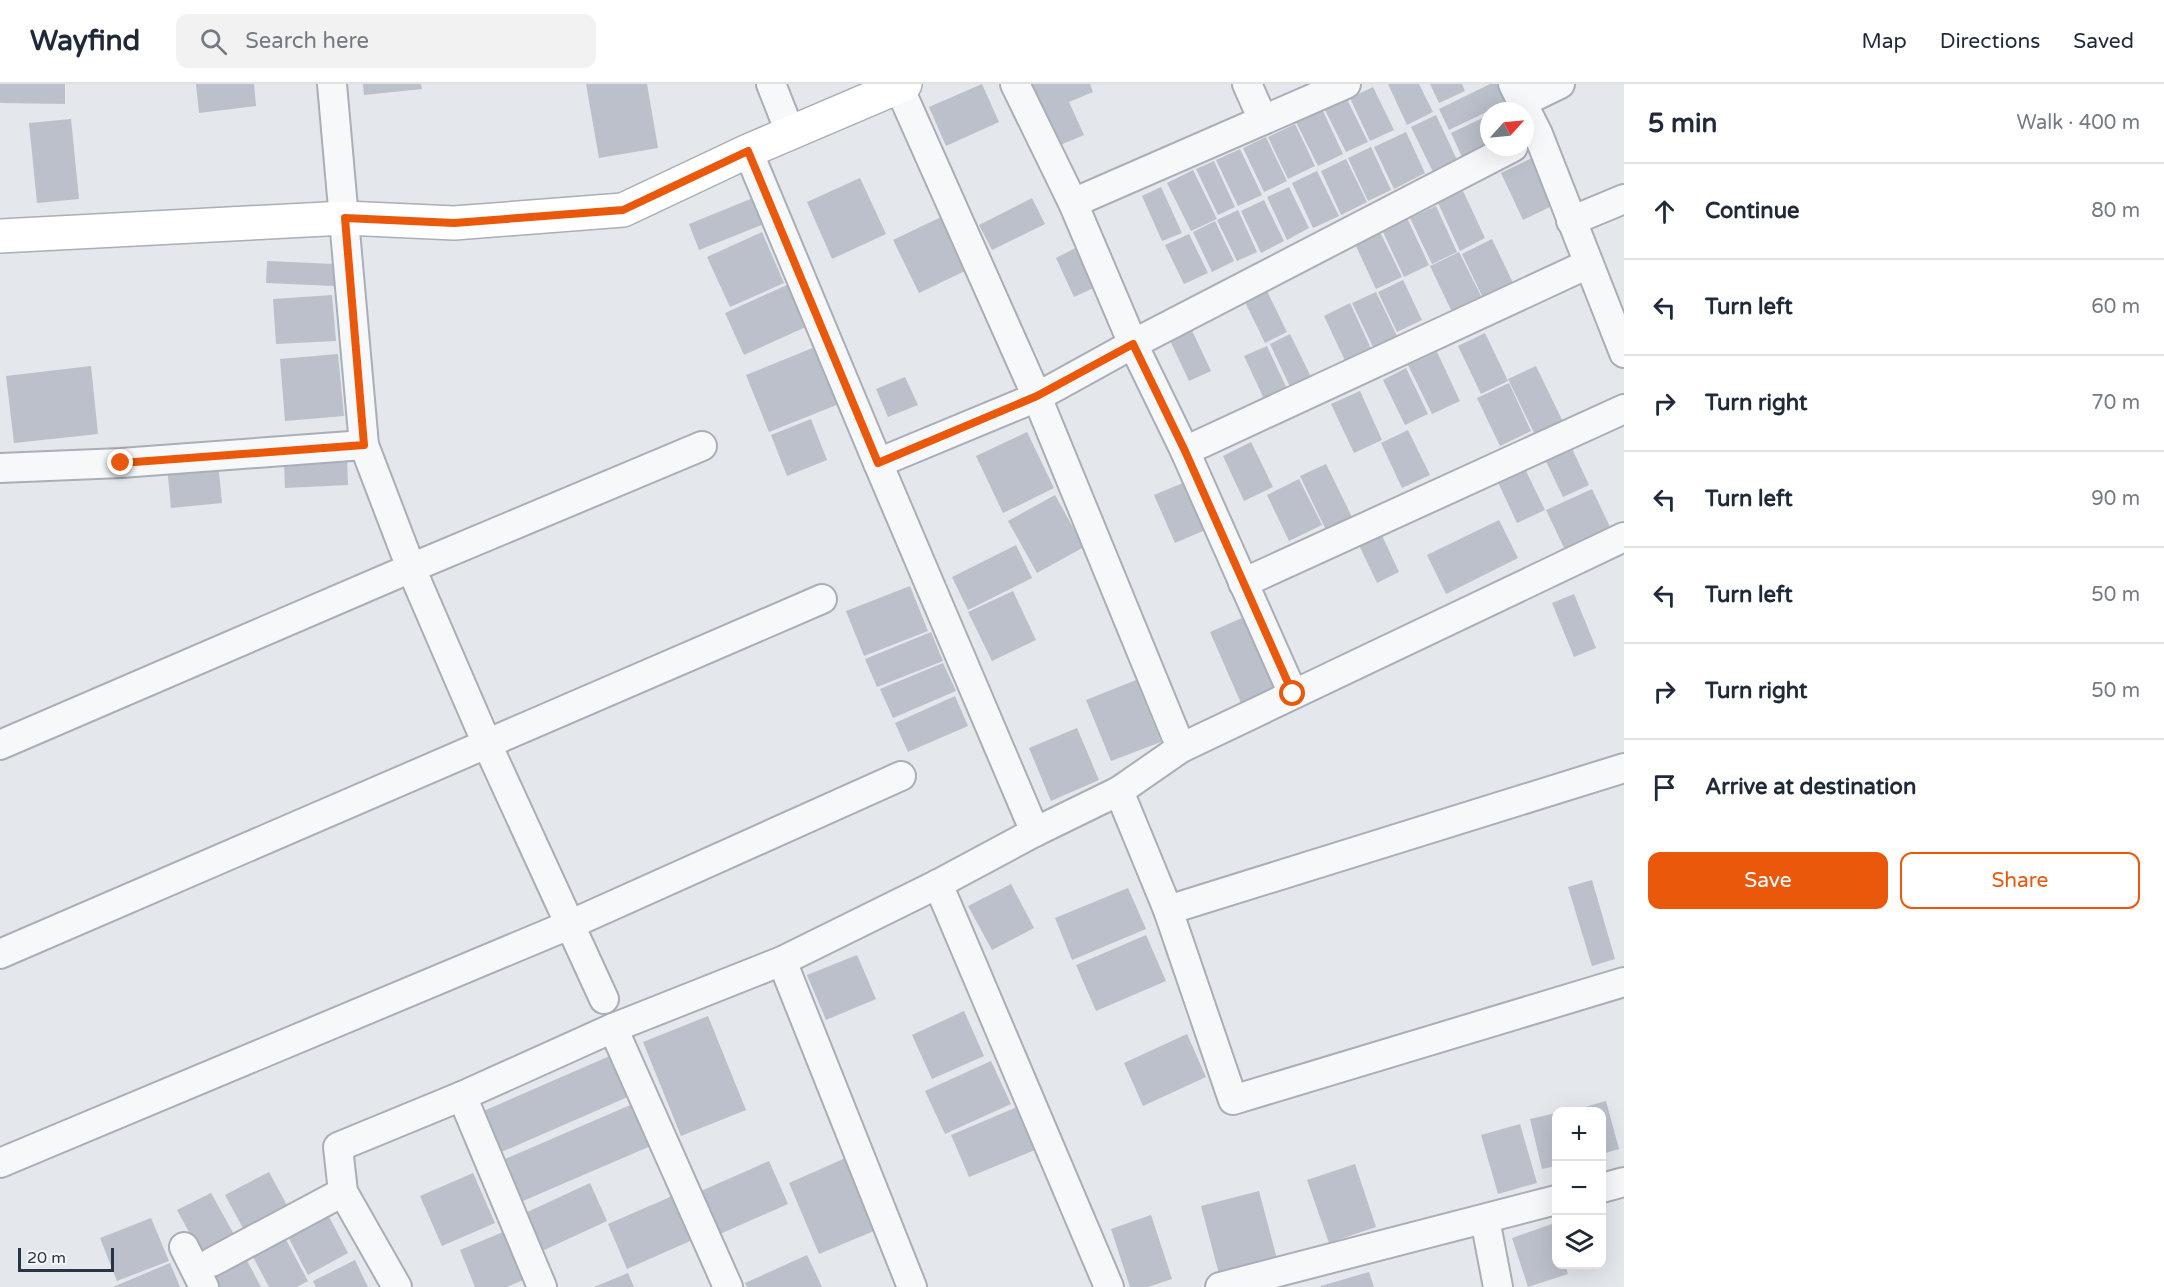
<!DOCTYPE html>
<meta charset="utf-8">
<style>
:root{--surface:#fff;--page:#f2f2f3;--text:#1f2937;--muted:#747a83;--line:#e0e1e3;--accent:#ea580c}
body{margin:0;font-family:"Varela Round",sans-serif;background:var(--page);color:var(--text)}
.controls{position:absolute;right:18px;bottom:18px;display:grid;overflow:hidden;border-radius:12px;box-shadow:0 6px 24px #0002}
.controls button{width:54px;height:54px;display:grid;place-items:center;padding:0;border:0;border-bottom:2px solid var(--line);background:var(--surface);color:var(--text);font:30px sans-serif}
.compass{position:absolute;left:1480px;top:18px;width:54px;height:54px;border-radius:50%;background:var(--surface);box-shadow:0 6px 24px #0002;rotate:63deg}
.scale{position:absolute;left:18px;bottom:15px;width:96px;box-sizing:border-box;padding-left:6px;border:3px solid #2b3445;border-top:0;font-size:16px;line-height:21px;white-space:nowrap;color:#2b3445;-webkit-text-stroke:4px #f4f6f9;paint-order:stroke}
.stop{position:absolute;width:18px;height:18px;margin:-14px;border:4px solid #ea580c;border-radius:50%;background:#fff}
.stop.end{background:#ea580c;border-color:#fff;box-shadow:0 2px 6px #0008}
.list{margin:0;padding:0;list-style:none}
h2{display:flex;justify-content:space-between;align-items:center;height:78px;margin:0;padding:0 24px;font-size:26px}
h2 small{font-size:20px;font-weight:400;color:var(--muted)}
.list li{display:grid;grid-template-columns:39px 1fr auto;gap:18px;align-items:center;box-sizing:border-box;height:96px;padding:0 24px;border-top:2px solid var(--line)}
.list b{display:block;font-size:22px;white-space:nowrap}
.list em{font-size:20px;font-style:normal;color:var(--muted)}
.actions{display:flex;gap:12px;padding:18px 24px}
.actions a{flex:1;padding:14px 0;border:2px solid var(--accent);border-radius:12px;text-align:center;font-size:21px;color:var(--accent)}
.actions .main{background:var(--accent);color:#fff}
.icon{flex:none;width:33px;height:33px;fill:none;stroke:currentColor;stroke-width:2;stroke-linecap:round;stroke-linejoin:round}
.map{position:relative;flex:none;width:1624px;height:1203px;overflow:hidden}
header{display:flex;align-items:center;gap:36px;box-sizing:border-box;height:84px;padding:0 30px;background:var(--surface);border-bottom:2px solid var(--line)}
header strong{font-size:28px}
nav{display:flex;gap:33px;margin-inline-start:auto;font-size:21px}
.search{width:420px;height:54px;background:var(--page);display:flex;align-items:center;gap:15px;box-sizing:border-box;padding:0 21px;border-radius:12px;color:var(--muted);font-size:22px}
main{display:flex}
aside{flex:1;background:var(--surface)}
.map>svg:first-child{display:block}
.building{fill:#bbc0ca}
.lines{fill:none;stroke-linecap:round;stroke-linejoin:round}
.street-casing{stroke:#a9aeb7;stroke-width:32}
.secondary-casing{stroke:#a9aeb7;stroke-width:36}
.street{stroke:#f7f8fa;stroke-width:28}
.secondary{stroke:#fff;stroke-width:33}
.route{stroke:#ea580c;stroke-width:8}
</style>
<header>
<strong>Wayfind</strong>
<div class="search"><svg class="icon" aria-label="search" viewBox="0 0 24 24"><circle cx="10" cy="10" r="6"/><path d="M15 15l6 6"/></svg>Search here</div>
<nav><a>Map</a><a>Directions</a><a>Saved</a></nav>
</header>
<main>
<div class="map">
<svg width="1624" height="1203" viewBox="0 0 1624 1203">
<rect width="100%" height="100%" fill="#e4e7ec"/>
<g class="building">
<path d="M 0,0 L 65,0 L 65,20 L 0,19 Z"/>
<path d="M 196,0 L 254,0 L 256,22 L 199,29 Z"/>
<path d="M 363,0 L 421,0 L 422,5 L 364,11 Z"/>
<path d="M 586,0 L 647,0 L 658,64 L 599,74 Z"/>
<path d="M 982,0 L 999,38 L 946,62 L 929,23 Z"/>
<path d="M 1031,0 L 1090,0 L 1093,8 L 1069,18 L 1084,51 L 1058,62 Z"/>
<path d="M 1388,0 L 1419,0 L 1433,28 L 1407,41 Z"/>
<path d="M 1430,0 L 1462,0 L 1465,7 L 1439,19 Z"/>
<path d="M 1490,0 L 1499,0 L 1507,18 L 1449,46 L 1439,25 Z"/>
<path d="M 1373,3 L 1394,46 L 1370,57 L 1350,14 Z"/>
<path d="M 1347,15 L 1368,58 L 1346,68 L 1325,26 Z"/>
<path d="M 1322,25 L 1343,70 L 1318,82 L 1296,38 Z"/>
<path d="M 1436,31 L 1458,78 L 1434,90 L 1411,43 Z"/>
<path d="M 1489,31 L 1489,62 L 1463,75 L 1451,49 Z"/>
<path d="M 71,35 L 79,115 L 37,119 L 29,39 Z"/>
<path d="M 1295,40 L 1315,82 L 1288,95 L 1268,53 Z"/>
<path d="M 1406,48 L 1425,89 L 1394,105 L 1374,63 Z"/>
<path d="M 1266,53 L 1287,97 L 1264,108 L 1243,64 Z"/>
<path d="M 1371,63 L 1391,106 L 1368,117 L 1348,74 Z"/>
<path d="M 1240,65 L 1262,111 L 1238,122 L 1216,76 Z"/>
<path d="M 1534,73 L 1556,120 L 1523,136 L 1501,89 Z"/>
<path d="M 1346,75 L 1367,118 L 1341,131 L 1321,87 Z"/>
<path d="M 1214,77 L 1235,123 L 1218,131 L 1196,85 Z"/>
<path d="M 1193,86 L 1217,135 L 1191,147 L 1167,99 Z"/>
<path d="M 1317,87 L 1339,132 L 1313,144 L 1292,99 Z"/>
<path d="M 860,94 L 886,150 L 832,175 L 807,118 Z"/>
<path d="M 1161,103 L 1182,149 L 1162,157 L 1142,112 Z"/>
<path d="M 1289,103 L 1309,144 L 1287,156 L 1267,113 Z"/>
<path d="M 1463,107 L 1485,154 L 1460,167 L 1438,119 Z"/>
<path d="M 753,114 L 764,140 L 699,166 L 689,140 Z"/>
<path d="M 1032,114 L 1045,140 L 992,166 L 979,141 Z"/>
<path d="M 1264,116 L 1284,157 L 1261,169 L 1241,127 Z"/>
<path d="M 1436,122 L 1457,168 L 1432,180 L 1410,134 Z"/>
<path d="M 1238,126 L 1257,168 L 1237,177 L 1217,136 Z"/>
<path d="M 941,133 L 967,186 L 919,209 L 893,156 Z"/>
<path d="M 1407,134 L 1429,181 L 1404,193 L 1382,146 Z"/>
<path d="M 1215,137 L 1234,177 L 1212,188 L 1193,148 Z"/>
<path d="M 762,148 L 784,199 L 730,223 L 707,173 Z"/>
<path d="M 1380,148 L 1402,193 L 1376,205 L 1355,160 Z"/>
<path d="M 1189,150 L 1208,189 L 1184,200 L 1165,161 Z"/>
<path d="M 1492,155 L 1515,203 L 1485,218 L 1462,170 Z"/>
<path d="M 1081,161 L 1100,201 L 1074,213 L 1056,174 Z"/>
<path d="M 1459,168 L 1482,214 L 1452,228 L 1430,182 Z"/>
<path d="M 267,177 L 335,180 L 334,202 L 266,199 Z"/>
<path d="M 1403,196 L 1422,236 L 1397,248 L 1378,208 Z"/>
<path d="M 789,200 L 808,242 L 744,271 L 725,229 Z"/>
<path d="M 1265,203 L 1287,248 L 1265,259 L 1243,214 Z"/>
<path d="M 1376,208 L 1398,254 L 1374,265 L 1352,219 Z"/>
<path d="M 332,211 L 336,257 L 276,260 L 273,215 Z"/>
<path d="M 1350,219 L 1373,269 L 1347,281 L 1324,232 Z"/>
<path d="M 1188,238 L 1211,287 L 1189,297 L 1166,248 Z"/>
<path d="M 1485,249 L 1508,297 L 1481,310 L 1458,262 Z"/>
<path d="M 1290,250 L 1313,297 L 1292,307 L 1270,260 Z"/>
<path d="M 820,261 L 844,318 L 769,348 L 746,291 Z"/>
<path d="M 1267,262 L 1288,307 L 1265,317 L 1244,272 Z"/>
<path d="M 1437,268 L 1460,317 L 1432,330 L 1408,281 Z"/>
<path d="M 338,270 L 344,332 L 285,337 L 280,275 Z"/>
<path d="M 91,282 L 98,350 L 14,359 L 6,292 Z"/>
<path d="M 1536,282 L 1563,338 L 1535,351 L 1508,295 Z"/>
<path d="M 1406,284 L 1428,330 L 1405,341 L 1383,296 Z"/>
<path d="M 905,293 L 918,321 L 888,333 L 876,305 Z"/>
<path d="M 1509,299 L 1531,347 L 1500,362 L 1477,314 Z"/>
<path d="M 1360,307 L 1382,356 L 1354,369 L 1331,320 Z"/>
<path d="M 811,335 L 827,376 L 787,392 L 771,351 Z"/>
<path d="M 1408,346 L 1430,391 L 1402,404 L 1381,359 Z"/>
<path d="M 1027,348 L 1054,404 L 1003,429 L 976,372 Z"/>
<path d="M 1568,356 L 1589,401 L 1563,413 L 1542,369 Z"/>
<path d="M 1251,358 L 1273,403 L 1244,417 L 1223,372 Z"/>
<path d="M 347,374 L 348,401 L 285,404 L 284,378 Z"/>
<path d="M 218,378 L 222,419 L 171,424 L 167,382 Z"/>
<path d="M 1326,380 L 1352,433 L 1326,446 L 1300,392 Z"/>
<path d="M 1523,381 L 1545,426 L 1517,439 L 1496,394 Z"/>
<path d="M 1299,395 L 1322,441 L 1289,457 L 1267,411 Z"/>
<path d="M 1190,396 L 1210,444 L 1175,459 L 1154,411 Z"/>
<path d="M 1592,405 L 1611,445 L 1565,466 L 1546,426 Z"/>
<path d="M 1055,411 L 1084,463 L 1037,489 L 1008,437 Z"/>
<path d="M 1499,436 L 1518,474 L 1446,510 L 1427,471 Z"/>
<path d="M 1379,445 L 1399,488 L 1377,499 L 1356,455 Z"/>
<path d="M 1016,461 L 1032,494 L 968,526 L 952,493 Z"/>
<path d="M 910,502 L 928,547 L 864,572 L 846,527 Z"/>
<path d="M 1013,507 L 1036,556 L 992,577 L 968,528 Z"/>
<path d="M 1574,510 L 1596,564 L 1574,573 L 1552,519 Z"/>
<path d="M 1244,533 L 1275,604 L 1241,619 L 1210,548 Z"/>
<path d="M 931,548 L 943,577 L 877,603 L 865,575 Z"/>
<path d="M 943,579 L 956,607 L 893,634 L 880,605 Z"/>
<path d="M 1136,596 L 1161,658 L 1111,677 L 1086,616 Z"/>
<path d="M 955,612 L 968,642 L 908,668 L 895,639 Z"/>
<path d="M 1077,644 L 1099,696 L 1051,717 L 1029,664 Z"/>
<path d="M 1592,796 L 1615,875 L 1592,882 L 1568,803 Z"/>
<path d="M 1011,800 L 1034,844 L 992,866 L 968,822 Z"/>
<path d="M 1128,804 L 1146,845 L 1072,876 L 1055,834 Z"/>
<path d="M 1146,851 L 1166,897 L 1096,927 L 1076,881 Z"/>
<path d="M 857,871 L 876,915 L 826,936 L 807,891 Z"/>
<path d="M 964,927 L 984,972 L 932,995 L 912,951 Z"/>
<path d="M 708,932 L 746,1026 L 681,1052 L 643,958 Z"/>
<path d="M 1187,950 L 1206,993 L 1143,1022 L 1124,979 Z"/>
<path d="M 612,971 L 630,1012 L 497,1070 L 479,1029 Z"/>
<path d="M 991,977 L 1011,1020 L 945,1050 L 925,1007 Z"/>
<path d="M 1606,1017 L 1619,1065 L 1602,1070 L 1602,1028 L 1571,1027 Z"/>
<path d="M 635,1019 L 653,1061 L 516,1120 L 498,1078 Z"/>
<path d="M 1017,1023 L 1035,1066 L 969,1093 L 951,1051 Z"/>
<path d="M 1556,1029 L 1556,1082 L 1542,1085 L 1530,1035 Z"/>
<path d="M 1520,1040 L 1537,1099 L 1498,1110 L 1481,1051 Z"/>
<path d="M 850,1072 L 881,1144 L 819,1170 L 789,1099 Z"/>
<path d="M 769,1077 L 788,1120 L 720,1150 L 701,1107 Z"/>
<path d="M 1355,1080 L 1376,1143 L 1329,1159 L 1307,1096 Z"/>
<path d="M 269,1088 L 288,1123 L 244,1146 L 225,1111 Z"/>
<path d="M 473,1089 L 495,1139 L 442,1162 L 420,1112 Z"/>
<path d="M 590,1099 L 607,1137 L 540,1168 L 523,1130 Z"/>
<path d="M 1259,1107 L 1277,1175 L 1219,1190 L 1201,1122 Z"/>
<path d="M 211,1109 L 236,1154 L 202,1172 L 177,1126 Z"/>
<path d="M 677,1110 L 697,1154 L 627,1185 L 608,1140 Z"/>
<path d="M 326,1127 L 348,1169 L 308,1191 L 286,1149 Z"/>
<path d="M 1151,1131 L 1172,1195 L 1148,1203 L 1130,1203 L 1111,1145 Z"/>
<path d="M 151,1134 L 169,1177 L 117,1197 L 100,1154 Z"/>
<path d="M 1552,1140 L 1556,1154 L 1556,1180 L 1565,1180 L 1568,1190 L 1528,1203 L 1512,1154 Z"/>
<path d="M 503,1148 L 523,1196 L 507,1203 L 475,1203 L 460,1166 Z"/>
<path d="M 284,1152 L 308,1197 L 297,1203 L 269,1203 L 251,1169 Z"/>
<path d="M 244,1171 L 261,1203 L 218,1203 L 211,1189 Z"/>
<path d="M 807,1171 L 822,1203 L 747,1203 L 745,1199 Z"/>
<path d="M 355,1176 L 368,1203 L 316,1203 L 313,1197 Z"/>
<path d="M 170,1179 L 180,1203 L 113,1203 Z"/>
<path d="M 1369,1188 L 1374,1203 L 1321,1203 L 1321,1202 Z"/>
<path d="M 628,1189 L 634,1203 L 594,1203 Z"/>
</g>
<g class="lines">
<g class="street-casing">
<g id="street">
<path d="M 332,0 L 364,361 L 411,484 L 487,660 L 604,915"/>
<path d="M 771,0 L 790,48"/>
<path d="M 1015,0 L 1073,119 L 1133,260 L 1185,367 L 1293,610"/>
<path d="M 1247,0 L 1263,36"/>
<path d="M 1513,0 L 1538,50 L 1624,269"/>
<path d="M 1523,18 L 1560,0"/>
<path d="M 748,67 L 878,379 L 1037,313 L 899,3"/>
<path d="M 1073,119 L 1346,0"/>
<path d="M 1571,137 L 1624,115"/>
<path d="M 1185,367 L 1588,180"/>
<path d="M 878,379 L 1035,748"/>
<path d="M 0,384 L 121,379 L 364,361"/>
<path d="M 1243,499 L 1624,325"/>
<path d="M 0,661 L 411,484 L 702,362"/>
<path d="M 1181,664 L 1037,313 L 1133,260 L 1513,63"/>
<path d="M 1119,707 L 1168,826 L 1233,1016 L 1624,898"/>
<path d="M 938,800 L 1109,1203"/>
<path d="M 1168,826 L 1624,684"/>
<path d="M 0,870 L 822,515"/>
<path d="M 782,877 L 912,1203"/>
<path d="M 613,944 L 728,1203"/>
<path d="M 462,1012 L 542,1203"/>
<path d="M 0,1079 L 569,841 L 901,692"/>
<path d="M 1602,1104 L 1624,1098"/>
<path d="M 343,1108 L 397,1203"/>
<path d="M 1485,1135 L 1498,1203"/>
<path d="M 184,1163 L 204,1203"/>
<path d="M 212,1178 L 343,1108 L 338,1063 L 462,1012 L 613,944 L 782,877 L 938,800 L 1035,748 L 1119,707 L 1181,664 L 1624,453"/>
<path d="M 1220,1203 L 1556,1116"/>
</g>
</g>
<g class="secondary-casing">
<path id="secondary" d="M 0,152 L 345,134 L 454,139 L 623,126 L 748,67 L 905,0"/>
</g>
<use href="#street" class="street"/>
<use href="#secondary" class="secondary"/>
</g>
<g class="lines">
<path class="route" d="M 121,379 L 364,361 L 345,134 L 454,139 L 623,126 L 748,67 L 878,379 L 1037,312 L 1133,260 L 1185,367 L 1293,610"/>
</g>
</svg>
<div class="controls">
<button>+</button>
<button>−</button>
<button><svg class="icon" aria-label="layers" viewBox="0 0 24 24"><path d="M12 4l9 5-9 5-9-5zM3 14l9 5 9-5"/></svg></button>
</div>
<svg class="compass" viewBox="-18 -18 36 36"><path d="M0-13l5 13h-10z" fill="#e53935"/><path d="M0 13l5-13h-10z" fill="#747a83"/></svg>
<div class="scale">20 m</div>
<div class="stop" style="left:1293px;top:610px"></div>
<div class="stop end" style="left:121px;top:379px"></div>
</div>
<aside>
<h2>5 min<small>Walk · 400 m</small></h2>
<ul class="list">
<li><svg class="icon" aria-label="ahead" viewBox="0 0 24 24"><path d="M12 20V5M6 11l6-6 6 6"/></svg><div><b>Continue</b></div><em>80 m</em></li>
<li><svg class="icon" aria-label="left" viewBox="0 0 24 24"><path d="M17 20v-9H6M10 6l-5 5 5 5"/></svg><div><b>Turn left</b></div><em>60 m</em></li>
<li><svg class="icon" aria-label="right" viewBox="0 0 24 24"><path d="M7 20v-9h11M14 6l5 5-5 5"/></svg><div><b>Turn right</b></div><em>70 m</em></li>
<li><svg class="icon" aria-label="left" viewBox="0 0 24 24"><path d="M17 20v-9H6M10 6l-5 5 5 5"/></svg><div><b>Turn left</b></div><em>90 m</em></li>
<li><svg class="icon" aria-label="left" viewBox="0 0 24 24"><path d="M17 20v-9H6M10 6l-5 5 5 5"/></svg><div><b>Turn left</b></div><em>50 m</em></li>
<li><svg class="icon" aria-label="right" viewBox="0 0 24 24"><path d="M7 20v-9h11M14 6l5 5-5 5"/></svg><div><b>Turn right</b></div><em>50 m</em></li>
<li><svg class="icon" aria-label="arrive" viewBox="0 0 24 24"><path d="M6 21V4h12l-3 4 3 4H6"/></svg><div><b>Arrive at destination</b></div></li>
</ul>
<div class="actions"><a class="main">Save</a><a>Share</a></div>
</aside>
</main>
